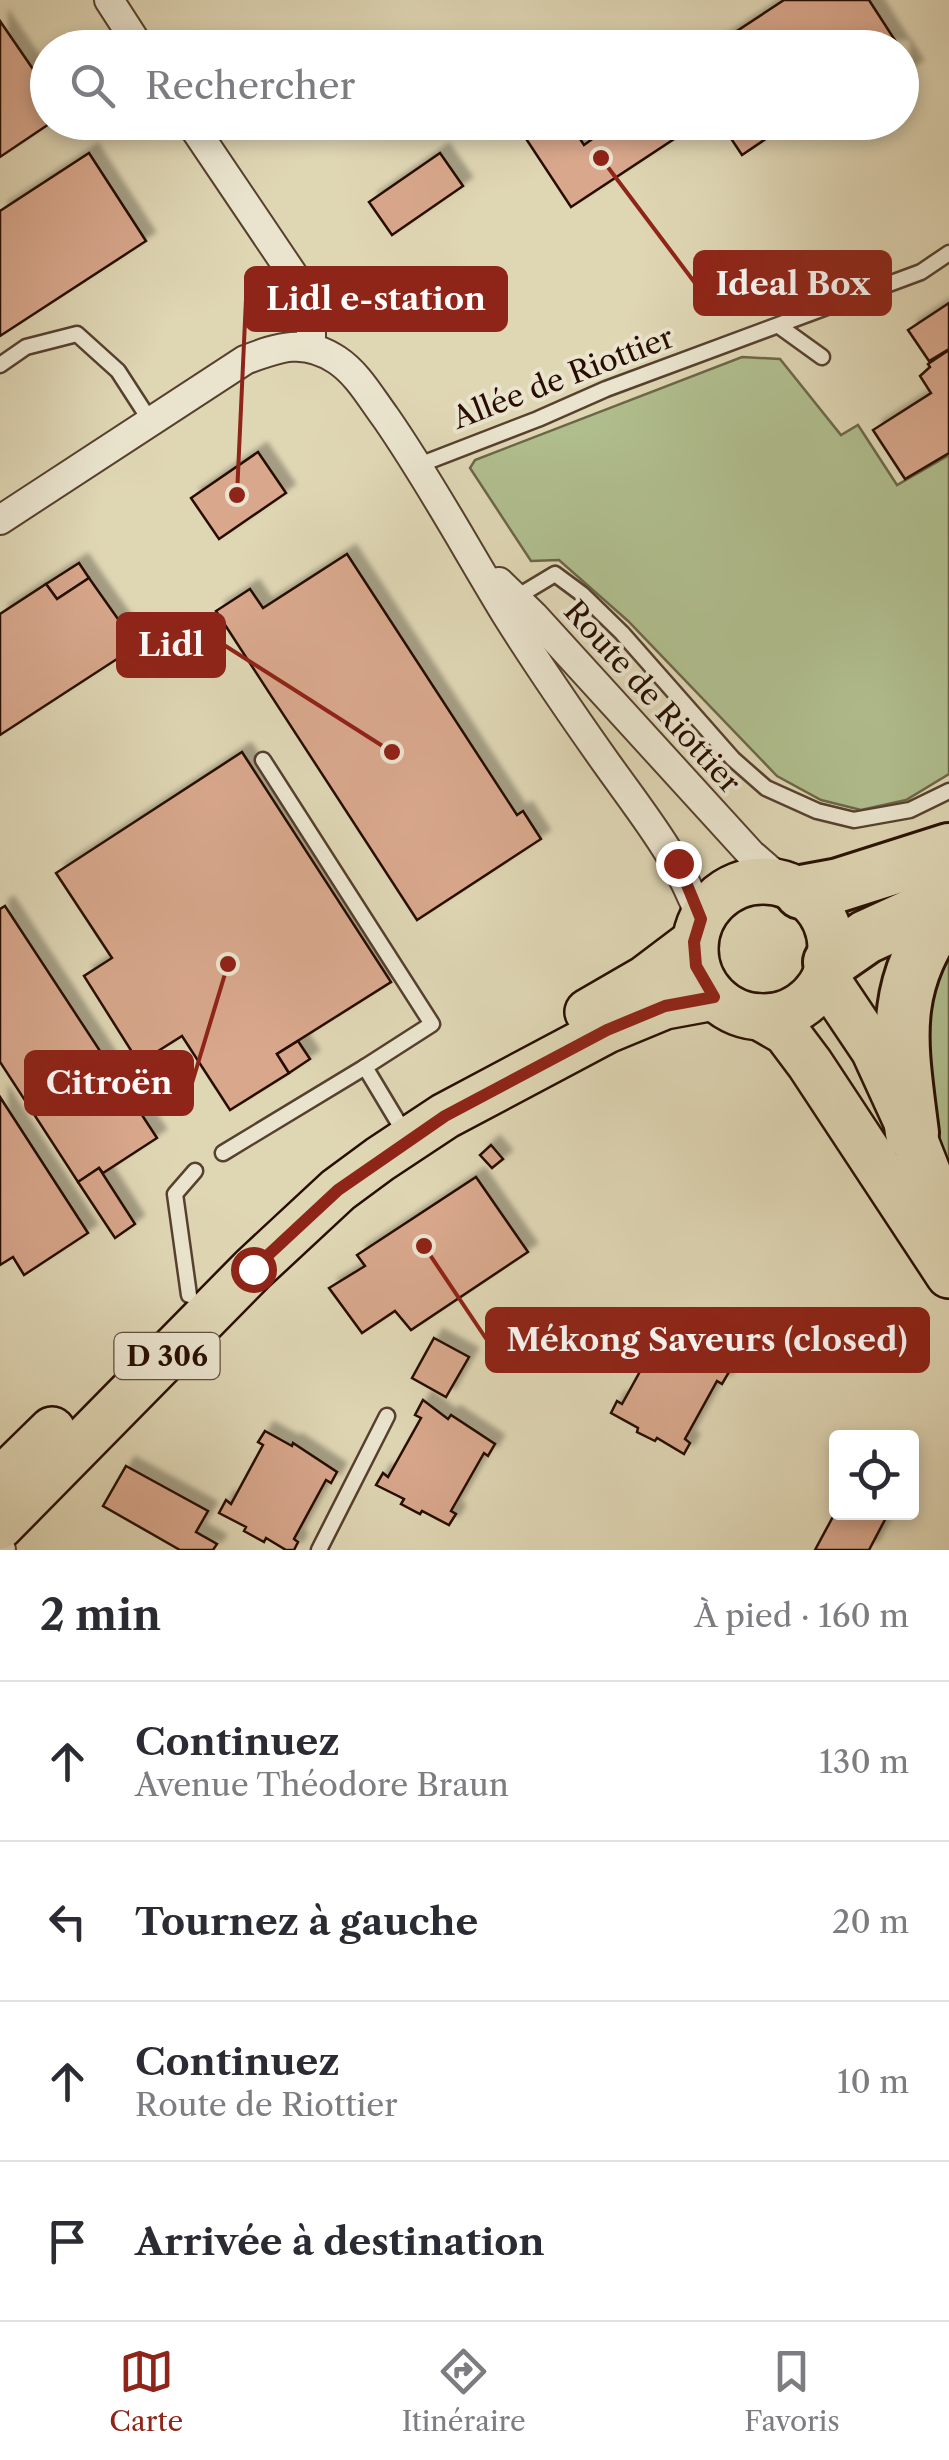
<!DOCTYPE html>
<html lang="fr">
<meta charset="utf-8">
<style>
:root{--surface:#fff;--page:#f2f2f3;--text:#2b2b33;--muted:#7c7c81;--line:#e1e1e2;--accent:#8f2418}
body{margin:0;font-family:"Libre Caslon Text",serif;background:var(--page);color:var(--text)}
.controls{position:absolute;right:30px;bottom:30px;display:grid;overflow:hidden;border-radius:10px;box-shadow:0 5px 15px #0003}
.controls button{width:90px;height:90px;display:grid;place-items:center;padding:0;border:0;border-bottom:2px solid var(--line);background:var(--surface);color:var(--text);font:50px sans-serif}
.stop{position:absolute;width:30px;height:30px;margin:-22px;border:8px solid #8f2418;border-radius:50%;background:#fff}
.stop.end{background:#8f2418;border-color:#fff;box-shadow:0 2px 10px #0008}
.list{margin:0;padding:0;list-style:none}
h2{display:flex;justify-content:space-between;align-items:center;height:130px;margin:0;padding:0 40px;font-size:42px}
h2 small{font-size:32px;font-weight:400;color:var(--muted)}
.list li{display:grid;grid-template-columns:65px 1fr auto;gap:30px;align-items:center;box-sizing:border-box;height:160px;padding:0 40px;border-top:2px solid var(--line)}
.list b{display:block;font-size:38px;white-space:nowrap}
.list p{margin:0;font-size:32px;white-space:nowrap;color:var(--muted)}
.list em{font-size:32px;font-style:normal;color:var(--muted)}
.icon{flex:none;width:55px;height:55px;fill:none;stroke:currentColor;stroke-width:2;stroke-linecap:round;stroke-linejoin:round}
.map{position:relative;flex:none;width:949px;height:1550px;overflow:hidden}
.search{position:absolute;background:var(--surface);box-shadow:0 5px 15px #0003;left:30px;right:30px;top:30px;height:110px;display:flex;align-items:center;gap:25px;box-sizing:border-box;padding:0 35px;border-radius:55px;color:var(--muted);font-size:38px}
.sheet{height:770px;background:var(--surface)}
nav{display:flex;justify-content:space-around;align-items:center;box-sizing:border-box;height:140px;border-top:2px solid var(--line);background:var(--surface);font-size:28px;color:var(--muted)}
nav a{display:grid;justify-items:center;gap:5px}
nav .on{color:var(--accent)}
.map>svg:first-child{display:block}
.green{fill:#b0be8e;stroke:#6c6648;stroke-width:2.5}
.building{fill:#d8a78c;stroke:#280e02;stroke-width:2.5;filter:url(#shadow)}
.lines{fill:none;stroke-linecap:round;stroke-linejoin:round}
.lane-casing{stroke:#56402e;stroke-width:19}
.street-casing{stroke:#56402e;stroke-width:32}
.primary-casing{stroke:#280e02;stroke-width:50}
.highway-casing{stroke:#280e02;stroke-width:58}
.lane{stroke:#eae4ce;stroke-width:14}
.street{stroke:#eae4ce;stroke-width:28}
.primary{stroke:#dfd6b4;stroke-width:45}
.highway{stroke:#dfd6b4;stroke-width:52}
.route{stroke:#8f2418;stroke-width:12}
.labels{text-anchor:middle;stroke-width:8;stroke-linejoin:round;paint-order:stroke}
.shield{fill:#eae4ce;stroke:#624e3f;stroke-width:2.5}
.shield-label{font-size:28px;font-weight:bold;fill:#280e02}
.street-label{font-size:30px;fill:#280e02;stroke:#eae4ce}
.leader{fill:none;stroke:#8f2418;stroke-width:4}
.callout-dot{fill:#8f2418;stroke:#eae4ce;stroke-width:4}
.callout{fill:#8f2418;stroke:#8f2418;stroke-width:4}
.callout-label{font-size:32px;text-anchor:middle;font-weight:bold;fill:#fff}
</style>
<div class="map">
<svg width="949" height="1550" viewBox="0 0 949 1550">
<defs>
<filter id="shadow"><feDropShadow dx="9" dy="-9" stdDeviation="2.5" flood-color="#0004"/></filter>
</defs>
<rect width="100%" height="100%" fill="#dfd6b4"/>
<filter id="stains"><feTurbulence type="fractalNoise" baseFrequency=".002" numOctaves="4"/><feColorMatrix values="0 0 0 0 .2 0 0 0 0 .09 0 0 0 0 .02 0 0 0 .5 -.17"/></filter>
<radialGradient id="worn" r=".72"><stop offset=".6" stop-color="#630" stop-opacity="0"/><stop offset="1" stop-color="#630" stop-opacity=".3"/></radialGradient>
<g class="green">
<path d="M 742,357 L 780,359 L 841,435 L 858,425 L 897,485 L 949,455 L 949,774 L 906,800 L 861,810 L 821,800 L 777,776 L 628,621 L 559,560 L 531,561 L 470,468 L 475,460 Z"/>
<path d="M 949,940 L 949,1198 L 916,1084 L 931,962 Z"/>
</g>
<g class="building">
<path d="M 784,0 L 869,0 L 900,48 L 846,48 L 845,45 L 814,48 L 810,41 L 800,48 L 711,48 Z"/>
<path d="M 0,21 L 48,91 L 48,122 L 52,122 L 0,157 Z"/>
<path d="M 902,50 L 914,69 L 902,76 Z"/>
<path d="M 515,122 L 582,122 L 573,128 L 584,145 L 616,122 L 668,122 L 677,137 L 571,207 Z"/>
<path d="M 720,122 L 769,122 L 776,132 L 742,155 Z"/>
<path d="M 89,153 L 146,241 L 0,336 L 0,211 Z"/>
<path d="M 440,153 L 463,186 L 392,235 L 369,202 Z"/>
<path d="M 949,303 L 949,349 L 929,361 L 908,330 Z"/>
<path d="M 949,350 L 949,453 L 905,479 L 873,430 L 931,393 L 920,376 L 930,367 L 928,364 Z"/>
<path d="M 258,452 L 286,493 L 219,539 L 191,498 Z"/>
<path d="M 347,554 L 517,815 L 523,811 L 541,839 L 417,920 L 216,611 L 250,589 L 263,608 Z"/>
<path d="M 79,563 L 89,578 L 57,599 L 46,584 Z"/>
<path d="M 89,578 L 137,646 L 0,735 L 0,614 L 46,584 L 57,599 Z"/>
<path d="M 242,752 L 391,982 L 277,1054 L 289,1073 L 230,1110 L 182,1036 L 139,1063 L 84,976 L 112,958 L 56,873 Z"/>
<path d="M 5,906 L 157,1138 L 103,1173 L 99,1168 L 78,1182 L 0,1062 L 0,909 Z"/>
<path d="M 298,1041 L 310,1059 L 289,1073 L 277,1054 Z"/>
<path d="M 0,1097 L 88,1233 L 24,1275 L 13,1257 L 0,1265 Z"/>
<path d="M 491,1145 L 503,1159 L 492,1168 L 480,1155 Z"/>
<path d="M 99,1168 L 135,1224 L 115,1238 L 78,1182 Z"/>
<path d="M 476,1177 L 528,1252 L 411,1330 L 395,1311 L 362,1333 L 329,1288 L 365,1266 L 357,1255 Z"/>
<path d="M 657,1330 L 684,1346 L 686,1343 L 705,1353 L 703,1357 L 729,1372 L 722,1384 L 717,1381 L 685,1439 L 690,1443 L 684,1454 L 657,1438 L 655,1441 L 637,1432 L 638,1428 L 611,1413 L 617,1401 L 622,1404 L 654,1346 L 650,1343 Z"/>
<path d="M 434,1338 L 469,1357 L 446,1397 L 412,1378 Z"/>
<path d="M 423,1400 L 448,1419 L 451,1415 L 495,1444 L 488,1456 L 484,1453 L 451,1511 L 456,1514 L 449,1525 L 422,1511 L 420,1514 L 401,1504 L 404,1499 L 376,1485 L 383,1473 L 388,1477 L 421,1418 L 415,1415 Z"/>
<path d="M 265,1431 L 292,1446 L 293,1443 L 337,1472 L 331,1483 L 326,1480 L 294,1539 L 298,1542 L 294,1550 L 286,1550 L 266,1538 L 264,1542 L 244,1531 L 246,1527 L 219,1513 L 226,1500 L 231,1504 L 263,1445 L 258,1442 Z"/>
<path d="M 126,1466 L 208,1511 L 196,1532 L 217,1544 L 213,1550 L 180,1550 L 103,1506 Z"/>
<path d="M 836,1511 L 836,1512 L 889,1512 L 869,1550 L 815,1550 Z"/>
</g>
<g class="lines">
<g class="lane-casing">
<g id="lane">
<path d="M 779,326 L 822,357"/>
<path d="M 0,365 L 26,347 L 77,334 L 118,371 L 151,422"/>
<path d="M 419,465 L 538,419 L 606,389 L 921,272 L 949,253"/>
<path d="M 515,598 L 555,574 L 582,594 L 622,633 L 733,759 L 766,788 L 817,811 L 854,820 L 910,810 L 949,791"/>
<path d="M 263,760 L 432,1024 L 365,1067 L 398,1122"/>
<path d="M 223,1153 L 365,1067"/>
<path d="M 189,1295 L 175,1194 L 195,1171"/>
<path d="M 319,1550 L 387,1416"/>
</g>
</g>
<g class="street-casing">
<g id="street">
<path d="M 109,0 L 140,48"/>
<path d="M 190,122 L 302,288 L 311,308 L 311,347"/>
<path d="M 0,520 L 245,360 C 279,347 304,338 337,360 C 358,374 371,398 386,418 C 431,483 468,552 509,619 C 540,668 573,716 607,764 C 644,816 679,858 701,919"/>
<path d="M 499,582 L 534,616 L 751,854 L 787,885"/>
<path d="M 0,1549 L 1,1550"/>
</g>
</g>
<g class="primary-casing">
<g id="primary">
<circle cx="763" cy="949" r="68"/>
<path d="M 825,977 L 874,1050 L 912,1133 L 949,1227"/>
<path d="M 588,1012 L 645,979 L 694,942"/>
<path d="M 760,1017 L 786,1032 L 810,1064 L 949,1275"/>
<path d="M 0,1481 L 52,1430"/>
<path d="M 0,1526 L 253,1269 L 338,1190 L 380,1159 L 445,1116 L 607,1030 L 665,1006 L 714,997"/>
</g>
</g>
<g class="highway-casing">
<g id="highway">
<path d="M 801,892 L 839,885 L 949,850"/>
<path d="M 830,962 L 866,937 L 949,899"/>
<path d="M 912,1133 C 900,1037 889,989 949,906"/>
</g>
</g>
<use href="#lane" class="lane"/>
<use href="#street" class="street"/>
<use href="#primary" class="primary"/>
<use href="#highway" class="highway"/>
</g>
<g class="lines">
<path class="route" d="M 253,1269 L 338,1190 L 445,1116 L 607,1030 L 665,1006 L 714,997 L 696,966 L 694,942 L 701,919 L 678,863"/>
</g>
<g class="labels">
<rect class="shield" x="114.5" y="1333" width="105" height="46" rx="8"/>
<g class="shield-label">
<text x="167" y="1366">D 306</text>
</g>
<g class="street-label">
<text transform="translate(563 378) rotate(-21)" y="10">Allée de Riottier</text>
<text transform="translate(652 697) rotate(48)" y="10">Route de Riottier</text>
</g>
</g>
<path class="leader" d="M601 158L695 283M237 495L246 299M392 752L224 645M228 964L192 1083M424 1246L487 1340"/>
<g class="callout-dot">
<circle cx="601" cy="158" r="10"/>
<circle cx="237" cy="495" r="10"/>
<circle cx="392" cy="752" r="10"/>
<circle cx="228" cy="964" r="10"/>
<circle cx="424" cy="1246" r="10"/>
</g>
<g class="callout">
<rect x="695" y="252" width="195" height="62" rx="10"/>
<rect x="246" y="268" width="260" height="62" rx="10"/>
<rect x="118" y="614" width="106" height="62" rx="10"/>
<rect x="26" y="1052" width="166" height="62" rx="10"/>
<rect x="487" y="1309" width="441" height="62" rx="10"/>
</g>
<g class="callout-label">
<text x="793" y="295">Ideal Box</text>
<text x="376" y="310">Lidl e-station</text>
<text x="171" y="656">Lidl</text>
<text x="109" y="1094">Citroën</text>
<text x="707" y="1351">Mékong Saveurs (closed)</text>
</g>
<rect width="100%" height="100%" filter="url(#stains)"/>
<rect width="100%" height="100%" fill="url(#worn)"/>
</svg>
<div class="controls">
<button><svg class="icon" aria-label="locate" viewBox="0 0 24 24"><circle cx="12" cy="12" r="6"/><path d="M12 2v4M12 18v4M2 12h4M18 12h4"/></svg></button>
</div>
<div class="stop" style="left:253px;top:1269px"></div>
<div class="stop end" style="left:678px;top:863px"></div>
<div class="search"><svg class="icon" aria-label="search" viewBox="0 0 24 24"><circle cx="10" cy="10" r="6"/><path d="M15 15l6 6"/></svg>Rechercher</div>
</div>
<section class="sheet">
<h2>2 min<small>À pied · 160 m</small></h2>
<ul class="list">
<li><svg class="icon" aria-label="ahead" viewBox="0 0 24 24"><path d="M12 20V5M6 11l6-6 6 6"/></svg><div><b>Continuez</b><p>Avenue Théodore Braun</p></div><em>130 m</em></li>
<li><svg class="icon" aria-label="left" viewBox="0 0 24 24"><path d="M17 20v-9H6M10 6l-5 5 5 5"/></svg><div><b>Tournez à gauche</b></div><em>20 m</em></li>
<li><svg class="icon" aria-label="ahead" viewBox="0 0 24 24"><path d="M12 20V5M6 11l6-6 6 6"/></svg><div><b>Continuez</b><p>Route de Riottier</p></div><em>10 m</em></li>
<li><svg class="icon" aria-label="arrive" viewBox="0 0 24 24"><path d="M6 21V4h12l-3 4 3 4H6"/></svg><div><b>Arrivée à destination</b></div></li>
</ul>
</section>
<nav>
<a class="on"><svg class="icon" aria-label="map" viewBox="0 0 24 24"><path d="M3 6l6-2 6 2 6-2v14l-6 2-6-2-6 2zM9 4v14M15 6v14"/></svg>Carte</a>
<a><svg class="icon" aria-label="directions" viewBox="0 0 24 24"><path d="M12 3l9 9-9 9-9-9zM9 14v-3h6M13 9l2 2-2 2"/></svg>Itinéraire</a>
<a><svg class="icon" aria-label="saved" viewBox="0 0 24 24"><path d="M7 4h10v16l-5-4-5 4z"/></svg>Favoris</a>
</nav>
